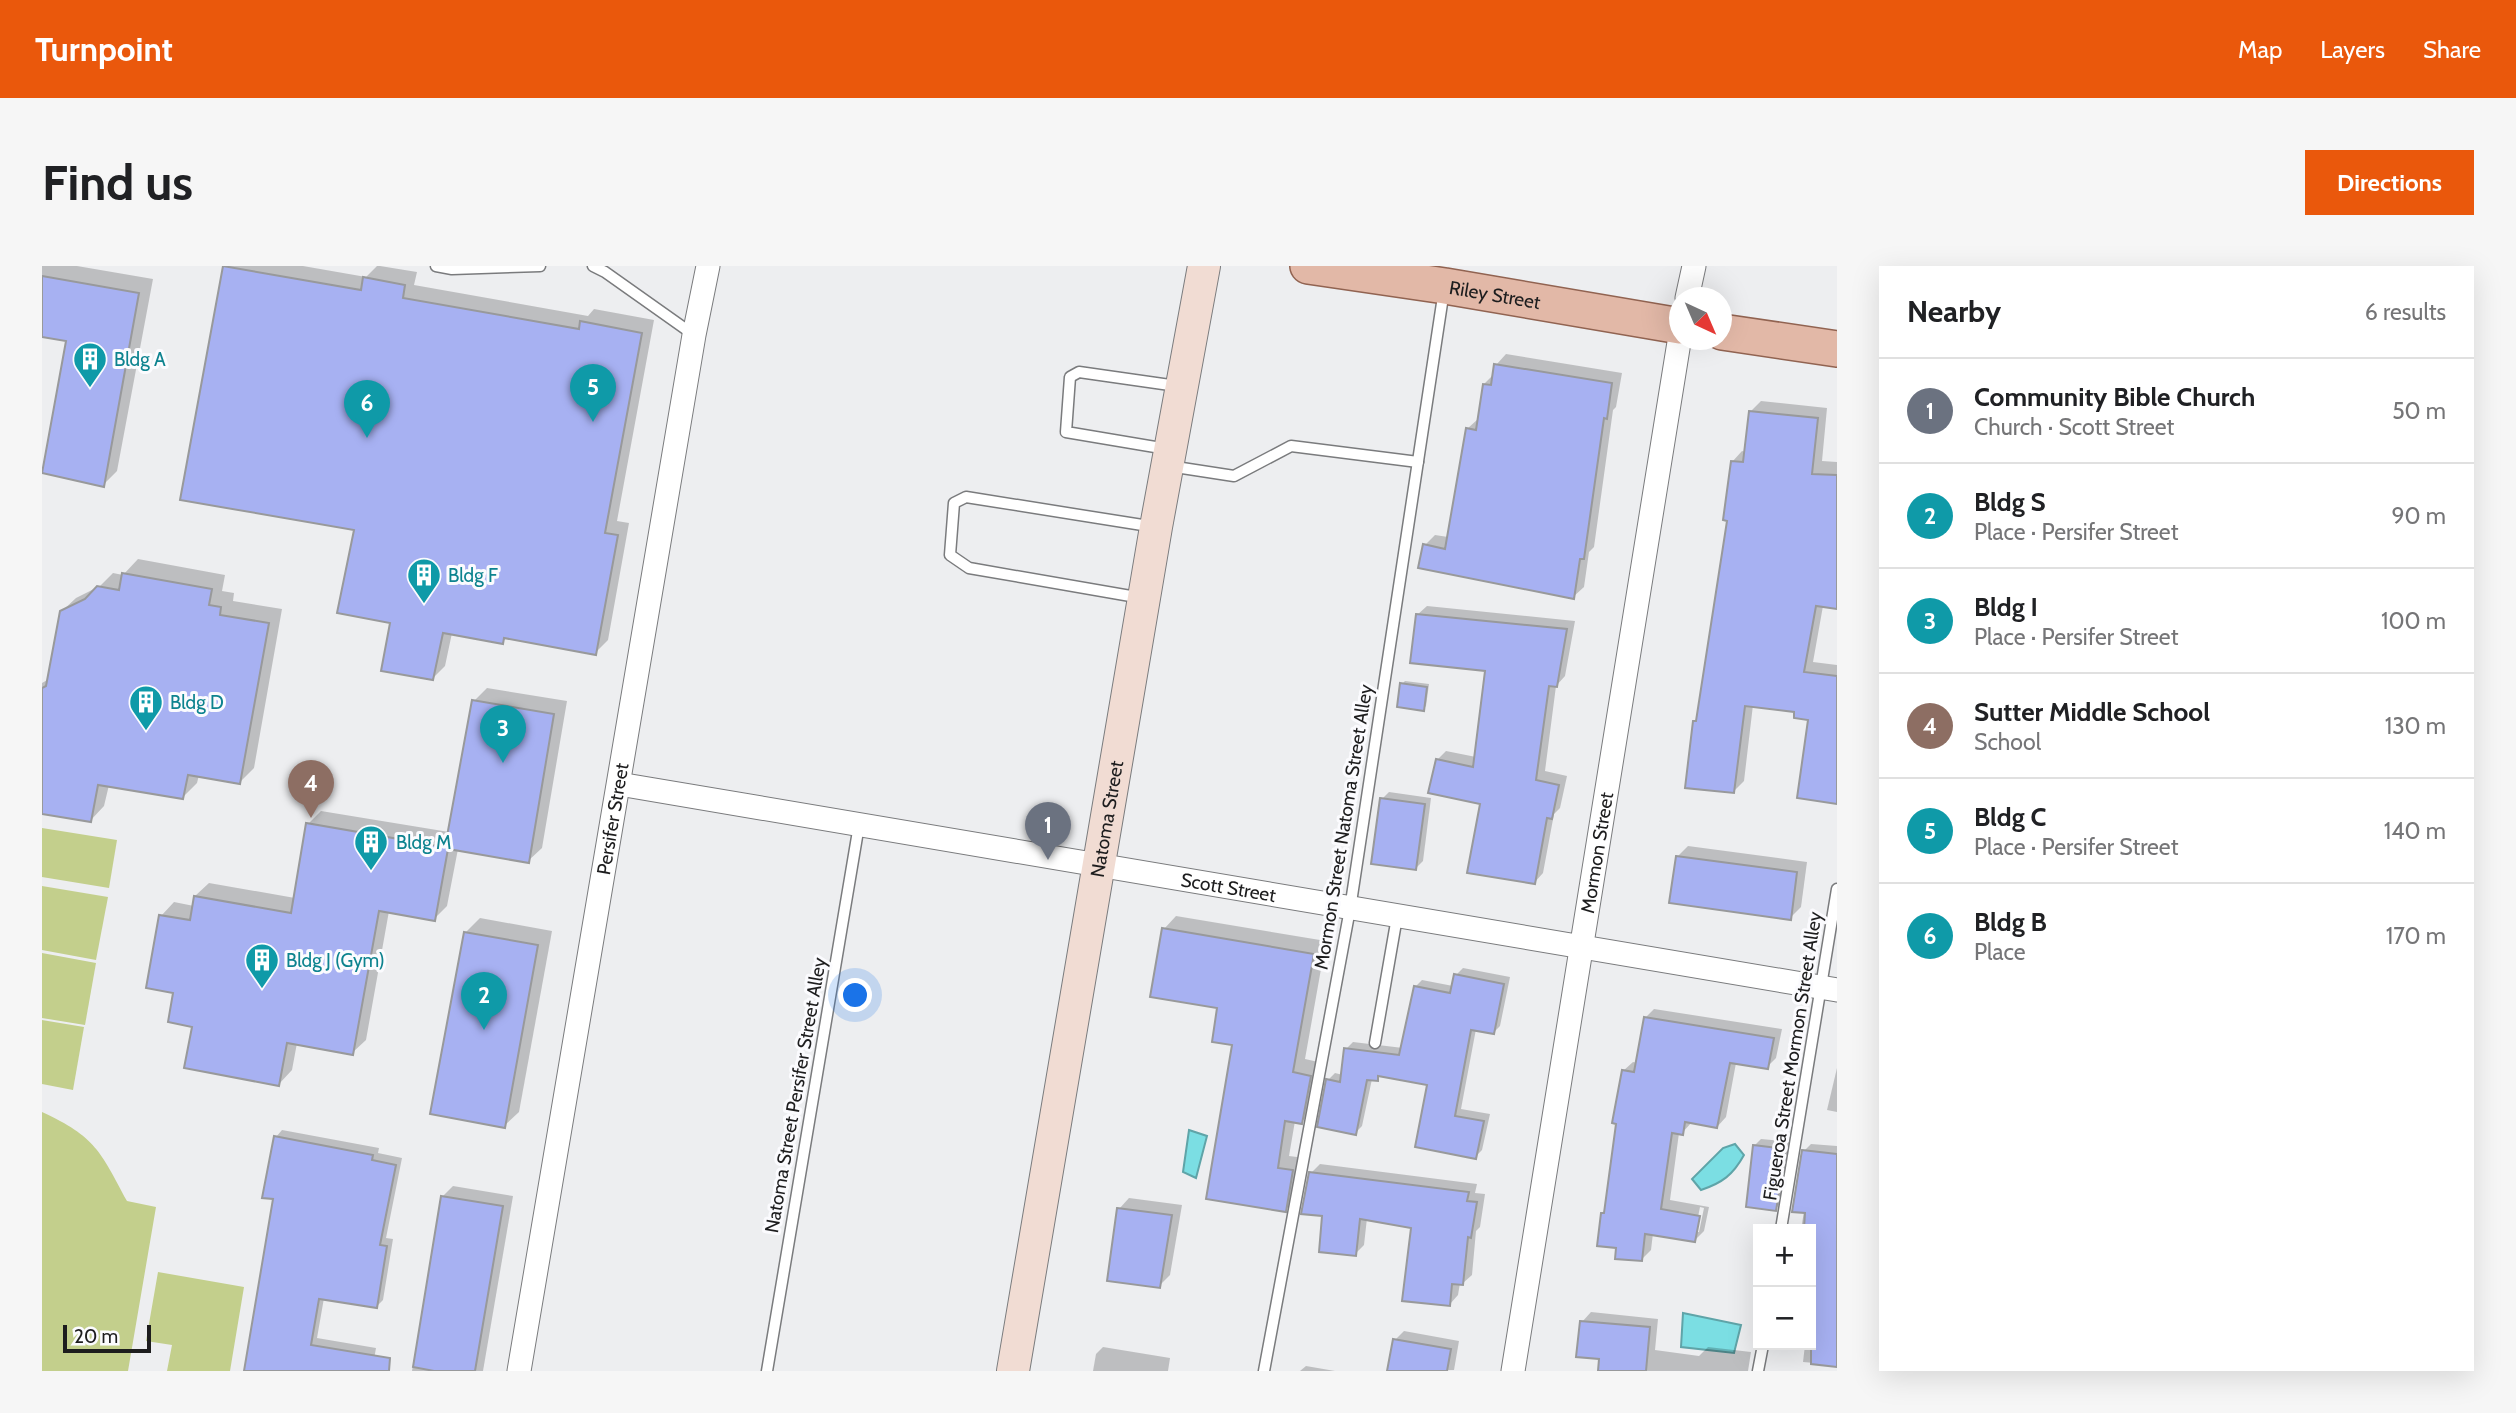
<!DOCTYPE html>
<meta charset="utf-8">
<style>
:root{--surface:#fff;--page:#f6f6f6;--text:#202124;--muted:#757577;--line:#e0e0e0;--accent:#ea580c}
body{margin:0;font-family:Cabin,sans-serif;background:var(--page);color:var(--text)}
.controls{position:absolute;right:21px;bottom:21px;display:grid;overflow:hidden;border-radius:0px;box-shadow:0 7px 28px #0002}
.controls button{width:63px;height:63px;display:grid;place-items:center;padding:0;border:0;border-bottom:2px solid var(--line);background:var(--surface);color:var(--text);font:35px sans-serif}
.compass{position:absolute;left:1627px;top:21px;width:63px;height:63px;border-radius:50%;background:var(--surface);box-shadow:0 7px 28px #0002;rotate:136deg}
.scale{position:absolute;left:21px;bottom:18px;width:88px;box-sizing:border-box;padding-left:7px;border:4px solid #1d1d1e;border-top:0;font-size:19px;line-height:24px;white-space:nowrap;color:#1d1d1e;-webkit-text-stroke:5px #fbfbfe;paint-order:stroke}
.you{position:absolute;left:814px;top:730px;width:24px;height:24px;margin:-18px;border:5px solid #fff;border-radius:50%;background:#1a73e8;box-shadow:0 0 0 10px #1a73e833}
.badge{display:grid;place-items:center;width:46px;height:46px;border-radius:50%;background:var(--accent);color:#fff;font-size:23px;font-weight:700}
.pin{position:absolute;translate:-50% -58px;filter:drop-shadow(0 2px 4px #0008)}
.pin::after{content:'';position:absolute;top:37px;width:24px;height:21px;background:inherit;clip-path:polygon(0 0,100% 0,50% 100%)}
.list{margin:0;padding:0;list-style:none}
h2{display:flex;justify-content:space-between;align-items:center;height:91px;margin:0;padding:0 28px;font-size:30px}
h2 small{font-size:23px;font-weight:400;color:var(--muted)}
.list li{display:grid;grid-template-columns:46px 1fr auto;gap:21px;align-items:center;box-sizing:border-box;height:105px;padding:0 28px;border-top:2px solid var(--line)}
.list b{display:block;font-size:26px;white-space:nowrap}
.list p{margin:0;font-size:23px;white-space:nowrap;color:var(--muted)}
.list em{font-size:23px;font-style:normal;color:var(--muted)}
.map{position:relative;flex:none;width:1795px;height:1105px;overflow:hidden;border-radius:0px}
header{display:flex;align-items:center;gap:42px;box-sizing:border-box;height:98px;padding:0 35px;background:var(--accent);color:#fff}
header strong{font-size:33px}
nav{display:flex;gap:38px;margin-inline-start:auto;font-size:24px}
.intro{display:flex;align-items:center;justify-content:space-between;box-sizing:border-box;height:168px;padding:0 42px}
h1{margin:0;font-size:49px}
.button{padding:18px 32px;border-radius:0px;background:var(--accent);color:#fff;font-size:24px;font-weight:700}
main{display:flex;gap:42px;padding:0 42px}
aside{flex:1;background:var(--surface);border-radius:0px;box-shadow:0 7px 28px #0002}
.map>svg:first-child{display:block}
.green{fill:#c3cf8c}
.water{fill:#7bdee3;stroke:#5fa4a8;stroke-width:2}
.shadow{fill:#0003;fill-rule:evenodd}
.building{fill:#a7b1f2;stroke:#98999b;stroke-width:2}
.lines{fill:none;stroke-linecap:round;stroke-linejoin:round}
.service-casing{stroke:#7a7b7d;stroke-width:13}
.minor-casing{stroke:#7a7b7d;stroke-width:25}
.secondary-casing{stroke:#7a7b7d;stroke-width:34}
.primary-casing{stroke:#916351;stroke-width:38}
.service{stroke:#fff;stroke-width:10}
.minor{stroke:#fff;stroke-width:23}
.secondary{stroke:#f1dcd3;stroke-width:32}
.primary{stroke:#e2b8a7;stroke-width:35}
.labels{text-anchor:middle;stroke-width:6;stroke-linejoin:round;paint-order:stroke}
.street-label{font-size:19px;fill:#1d1d1e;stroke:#fbfbfe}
.culture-label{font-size:19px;fill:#0d838f;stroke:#fbfbfe;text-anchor:start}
</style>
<header>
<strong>Turnpoint</strong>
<nav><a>Map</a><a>Layers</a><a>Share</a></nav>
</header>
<div class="intro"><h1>Find us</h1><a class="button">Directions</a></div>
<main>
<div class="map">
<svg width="1795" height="1105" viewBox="0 0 1795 1105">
<rect width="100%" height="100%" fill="#edeef0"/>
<g class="green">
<path d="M 0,562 L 75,574 L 67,622 L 0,611 Z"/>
<path d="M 0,620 L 66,631 L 54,694 L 0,684 Z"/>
<path d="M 0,687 L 54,697 L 43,759 L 0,752 Z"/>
<path d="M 0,754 L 42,761 L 31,824 L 0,818 Z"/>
<path d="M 0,846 C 54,871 58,885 85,935 L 114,941 L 86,1105 L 0,1105 Z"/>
<path d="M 116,1006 L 202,1021 L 188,1105 L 125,1105 L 130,1079 L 104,1075 Z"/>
</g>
<g class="water">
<path d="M 1147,864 L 1165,870 L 1154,912 L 1141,906 Z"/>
<path d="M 1693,878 L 1702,889 C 1691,909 1680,917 1659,924 L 1650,913 L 1681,882 Z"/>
<path d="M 1641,1047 L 1699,1059 L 1692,1087 L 1639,1081 Z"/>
</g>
<g class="shadow">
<path d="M 0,0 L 35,0 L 111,13 L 75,205 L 61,219 L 26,74 L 0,70 Z"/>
<path d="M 183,0 L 261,0 L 324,11 L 335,0 L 338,0 L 375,6 L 372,19 L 546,50 L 552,43 L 612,54 L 575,255 L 587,257 L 566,374 L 553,387 L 466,371 L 460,376 L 410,367 L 403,400 L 391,412 L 350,355 L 314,263 Z"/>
<path d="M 1464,88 L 1580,107 L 1574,141 L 1571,144 L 1552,281 L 1547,286 L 1542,321 L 1531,331 L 1383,279 L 1393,269 L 1406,271 L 1425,163 L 1436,153 L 1442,118 L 1452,108 L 1454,99 Z"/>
<path d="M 1719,135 L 1785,142 L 1780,195 L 1795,196 L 1795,341 L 1781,340 L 1771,396 L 1795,399 L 1795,536 L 1768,452 L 1754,445 L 1711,439 L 1702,515 L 1692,525 L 1652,456 L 1656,452 L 1687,253 L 1690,196 L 1700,185 L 1704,186 L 1708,146 Z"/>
<path d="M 96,293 L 183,309 L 180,325 L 192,327 L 191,335 L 240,343 L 212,502 L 198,516 L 157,509 L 155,517 L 141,531 L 67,519 L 62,540 L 48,555 L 0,547 L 0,417 L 7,413 L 19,346 L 34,332 L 58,320 L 71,307 L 81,309 Z"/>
<path d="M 1385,340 L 1533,355 L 1523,410 L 1514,420 L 1503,505 L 1525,510 L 1518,542 L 1512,548 L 1501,607 L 1492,617 L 1440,537 L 1395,494 L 1404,485 L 1434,491 L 1445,403 L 1375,349 Z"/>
<path d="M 1363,415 L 1387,418 L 1384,440 L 1381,443 L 1360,418 Z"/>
<path d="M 445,422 L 525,435 L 500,582 L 486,595 L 416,583 L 405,640 L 392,653 L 347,645 L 324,774 L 310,787 L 255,777 L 250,804 L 237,818 L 152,759 L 133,725 L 119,650 L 132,636 L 152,640 L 153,630 L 167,617 L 253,632 L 266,558 L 279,545 L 407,566 L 432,435 Z"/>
<path d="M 1347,526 L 1389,532 L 1381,595 L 1374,602 L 1340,533 Z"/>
<path d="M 1646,580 L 1765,596 L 1759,641 L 1748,652 L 1635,591 Z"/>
<path d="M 1134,650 L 1284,675 L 1263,793 L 1281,797 L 1272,844 L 1259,856 L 1253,855 L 1247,890 L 1263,892 L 1256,931 L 1243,944 L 1192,778 L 1177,741 L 1122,663 Z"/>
<path d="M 438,652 L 510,665 L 477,846 L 462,860 L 424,666 Z"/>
<path d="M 1421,702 L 1468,711 L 1458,760 L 1451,767 L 1434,763 L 1419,843 L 1448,848 L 1440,884 L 1433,891 L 1387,818 L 1339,809 L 1335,813 L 1330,813 L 1320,860 L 1313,867 L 1286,814 L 1293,807 L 1301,809 L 1304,783 L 1311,776 L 1361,782 L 1373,721 L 1380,714 L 1411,720 L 1414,709 Z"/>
<path d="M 1612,743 L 1740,763 L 1734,792 L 1725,801 L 1694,797 L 1684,851 L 1675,861 L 1650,856 L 1640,867 L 1637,867 L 1628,934 L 1667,941 L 1662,965 L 1653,974 L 1611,967 L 1609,984 L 1599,994 L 1576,980 L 1560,947 L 1564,944 L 1581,805 L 1591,796 L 1596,797 L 1603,752 ZM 1658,941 L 1662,942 L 1657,966 L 1653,966 Z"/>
<path d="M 1795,802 L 1795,846 L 1785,844 Z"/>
<path d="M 240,864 L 337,882 L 336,887 L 360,892 L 344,972 L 351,973 L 341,1034 L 334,1041 L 282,1032 L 275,1072 L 334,1082 L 330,1105 L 204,1105 L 233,932 L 234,871 Z"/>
<path d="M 1719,873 L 1750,876 L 1740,936 L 1733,943 L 1712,880 Z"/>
<path d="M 1769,878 L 1795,880 L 1795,1099 L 1761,1096 L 1763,1079 L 1769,1079 L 1769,963 L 1759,963 L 1762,946 L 1762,885 Z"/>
<path d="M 1278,898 L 1435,918 L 1433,927 L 1443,928 L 1438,961 L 1434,965 L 1430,1009 L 1421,1017 L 1418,1017 L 1416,1029 L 1408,1038 L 1371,960 L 1325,952 L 1322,979 L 1313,988 L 1282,949 L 1269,907 Z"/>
<path d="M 411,920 L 471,930 L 441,1105 L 370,1105 L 400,931 Z"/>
<path d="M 1087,932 L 1140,939 L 1128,1009 L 1117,1020 L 1077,943 Z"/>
<path d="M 1549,1046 L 1616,1053 L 1613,1084 L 1657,1090 L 1666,1081 L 1709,1086 L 1706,1105 L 1558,1105 L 1559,1092 L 1540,1056 Z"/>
<path d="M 1362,1065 L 1417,1075 L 1412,1104 L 1347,1105 L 1353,1074 Z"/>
<path d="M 1061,1081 L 1128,1092 L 1126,1105 L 1051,1105 L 1054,1088 Z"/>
<path d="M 1264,1100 L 1293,1105 L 1258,1105 Z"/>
</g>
<g class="building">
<path d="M 181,0 L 319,24 L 321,11 L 363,19 L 361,32 L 537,63 L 538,55 L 600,67 L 563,267 L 576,269 L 554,389 L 462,372 L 461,378 L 401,367 L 391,414 L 339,405 L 348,357 L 295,347 L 312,264 L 138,234 Z"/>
<path d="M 0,10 L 97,27 L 62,221 L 0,207 L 24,75 L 0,71 Z"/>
<path d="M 1452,98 L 1570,117 L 1565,153 L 1562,152 L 1542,293 L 1538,293 L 1532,333 L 1376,302 L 1381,278 L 1403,283 L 1424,162 L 1434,164 L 1441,118 L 1449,119 Z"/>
<path d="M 1707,145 L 1776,152 L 1770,208 L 1795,209 L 1795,343 L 1774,340 L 1762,406 L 1795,410 L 1795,538 L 1755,532 L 1766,454 L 1752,452 L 1752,446 L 1703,440 L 1692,527 L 1643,522 L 1651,455 L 1654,455 L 1685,255 L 1681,254 L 1689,195 L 1701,196 Z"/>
<path d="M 80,307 L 170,323 L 167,339 L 179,341 L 178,349 L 227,357 L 198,518 L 146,509 L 141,533 L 56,519 L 49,556 L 0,548 L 0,422 L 4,420 L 18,345 L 43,333 L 55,320 L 77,324 Z"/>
<path d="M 1374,348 L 1525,363 L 1515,421 L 1507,420 L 1494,514 L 1517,519 L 1510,553 L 1505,552 L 1493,618 L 1425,607 L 1438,538 L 1386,527 L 1394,493 L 1431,501 L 1443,405 L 1368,397 Z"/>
<path d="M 1358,417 L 1385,421 L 1382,445 L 1355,441 Z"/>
<path d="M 430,434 L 512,448 L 487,597 L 406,583 L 393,655 L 337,645 L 311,789 L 245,777 L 237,820 L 142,802 L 150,761 L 126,756 L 131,727 L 104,722 L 117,649 L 148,654 L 152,630 L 249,647 L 264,557 L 403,581 Z"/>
<path d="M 1338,532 L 1383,538 L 1374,604 L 1329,598 Z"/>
<path d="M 1634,590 L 1755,606 L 1749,654 L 1627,637 Z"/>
<path d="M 1120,662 L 1272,688 L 1251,806 L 1269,810 L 1260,858 L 1243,855 L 1236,902 L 1251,904 L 1244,946 L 1164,933 L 1190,779 L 1170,776 L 1175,742 L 1108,731 Z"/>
<path d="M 422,666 L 496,679 L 463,862 L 388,848 Z"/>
<path d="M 1412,708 L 1462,718 L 1452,768 L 1429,764 L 1413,850 L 1442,855 L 1434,893 L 1373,881 L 1385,819 L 1336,810 L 1336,815 L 1325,814 L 1314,869 L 1275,861 L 1284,813 L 1298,816 L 1302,782 L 1357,789 L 1372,720 L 1408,727 Z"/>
<path d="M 1602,751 L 1732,772 L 1726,803 L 1688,797 L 1675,862 L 1643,856 L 1641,869 L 1630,867 L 1619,943 L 1658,950 L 1653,976 L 1603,968 L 1600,995 L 1573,993 L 1574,982 L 1555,980 L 1559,947 L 1562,947 L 1574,858 L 1570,857 L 1580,804 L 1592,806 Z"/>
<path d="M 232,870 L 331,889 L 330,894 L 354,899 L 338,979 L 345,980 L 335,1042 L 277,1033 L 269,1079 L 348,1092 L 347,1105 L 202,1105 L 231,933 L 220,932 Z"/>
<path d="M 1711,879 L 1744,883 L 1734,945 L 1704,941 Z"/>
<path d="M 1760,884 L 1795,888 L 1795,1101 L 1769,1098 L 1769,963 L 1762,963 L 1763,947 L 1750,946 Z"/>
<path d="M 1267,906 L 1427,926 L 1425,935 L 1435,936 L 1429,972 L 1426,971 L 1421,1019 L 1410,1018 L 1408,1040 L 1360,1035 L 1369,962 L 1318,953 L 1314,990 L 1277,986 L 1280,950 L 1259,948 Z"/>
<path d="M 399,930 L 461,940 L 433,1105 L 392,1105 L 371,1101 Z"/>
<path d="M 1075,942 L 1130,949 L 1118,1022 L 1065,1015 Z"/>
<path d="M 1538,1055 L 1608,1061 L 1604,1105 L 1556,1105 L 1557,1093 L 1534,1091 Z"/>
<path d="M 1351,1073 L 1409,1083 L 1405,1105 L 1345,1105 Z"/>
</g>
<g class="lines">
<g class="service-casing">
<g id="service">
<path d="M 394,0 L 410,3 L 498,0"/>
<path d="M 551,0 L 563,6 L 652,69"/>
<path d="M 1125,183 L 1024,166 L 1028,111 L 1037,106 L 1135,120"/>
<path d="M 1127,200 L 1192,210 L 1249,180 L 1376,196"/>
<path d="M 1100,332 L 927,302 L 908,289 L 912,237 L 924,231 L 1113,261"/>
<path d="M 1333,777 L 1355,651"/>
<path d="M 1739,963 L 1795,623"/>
<path d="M 725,1105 L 817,559"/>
<path d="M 1222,1105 L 1308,643 L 1402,24"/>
<path d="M 1716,1105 L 1721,1079"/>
</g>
</g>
<g class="minor-casing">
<g id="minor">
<path d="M 1645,32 L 1652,0"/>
<path id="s1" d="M 577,518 L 1795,724"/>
<path id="s2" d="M 477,1105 L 652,69 L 666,0"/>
<path id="s3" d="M 1471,1105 L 1638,70"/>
</g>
</g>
<g class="secondary-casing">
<g id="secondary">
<path id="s4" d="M 971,1105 L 1114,261 L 1162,0"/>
</g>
</g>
<g class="primary-casing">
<g id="primary">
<path id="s5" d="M 1266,0 L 1403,20 L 1638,60"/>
<path d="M 1680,66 L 1795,83"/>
</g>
</g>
<use href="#service" class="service"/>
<use href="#minor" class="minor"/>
<use href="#secondary" class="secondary"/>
<use href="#primary" class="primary"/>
</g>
<defs>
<g id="building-pin" transform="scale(1.75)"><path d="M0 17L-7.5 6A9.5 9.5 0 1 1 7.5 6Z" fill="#0f9aa8" stroke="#fbfbfe"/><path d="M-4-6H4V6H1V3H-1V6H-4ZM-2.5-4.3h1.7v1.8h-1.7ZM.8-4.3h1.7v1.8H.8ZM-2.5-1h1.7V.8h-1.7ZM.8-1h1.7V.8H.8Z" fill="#fff"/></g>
</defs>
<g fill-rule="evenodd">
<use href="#building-pin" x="48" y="93"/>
<use href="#building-pin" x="382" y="309"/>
<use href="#building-pin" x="104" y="436"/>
<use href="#building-pin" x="329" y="576"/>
<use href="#building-pin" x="220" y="694"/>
</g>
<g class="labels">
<g class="street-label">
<text dy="7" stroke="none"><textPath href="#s5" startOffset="189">Riley Street</textPath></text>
<text dy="7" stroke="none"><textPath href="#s2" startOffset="560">Persifer Street</textPath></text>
<text dy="7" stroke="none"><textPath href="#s4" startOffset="560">Natoma Street</textPath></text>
<text transform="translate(1301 561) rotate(-81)" y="7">Mormon Street Natoma Street Alley</text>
<text dy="7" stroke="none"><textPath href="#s3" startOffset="525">Mormon Street</textPath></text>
<text dy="7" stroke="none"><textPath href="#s1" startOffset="618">Scott Street</textPath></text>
<text transform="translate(1750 790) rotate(-81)" y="7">Figueroa Street Mormon Street Alley</text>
<text transform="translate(753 829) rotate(-80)" y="7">Natoma Street Persifer Street Alley</text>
</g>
<g class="culture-label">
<text x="72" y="100">Bldg A</text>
<text x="406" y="316">Bldg F</text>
<text x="128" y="443">Bldg D</text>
<text x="354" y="583">Bldg M</text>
<text x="244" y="701">Bldg J (Gym)</text>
</g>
</g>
</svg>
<div class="controls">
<button>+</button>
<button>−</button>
</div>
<svg class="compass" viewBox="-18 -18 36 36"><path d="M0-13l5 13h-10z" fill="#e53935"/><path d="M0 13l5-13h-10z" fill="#757577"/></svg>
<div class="scale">20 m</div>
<div class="you"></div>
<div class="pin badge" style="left:1006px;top:594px;background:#6b7280">1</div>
<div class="pin badge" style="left:442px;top:764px;background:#0f9aa8">2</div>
<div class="pin badge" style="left:461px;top:497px;background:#0f9aa8">3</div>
<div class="pin badge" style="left:269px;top:552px;background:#8d6e63">4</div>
<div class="pin badge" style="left:551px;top:156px;background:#0f9aa8">5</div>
<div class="pin badge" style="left:325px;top:172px;background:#0f9aa8">6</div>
</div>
<aside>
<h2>Nearby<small>6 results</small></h2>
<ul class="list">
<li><span class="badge" style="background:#6b7280">1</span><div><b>Community Bible Church</b><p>Church · Scott Street</p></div><em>50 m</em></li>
<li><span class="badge" style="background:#0f9aa8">2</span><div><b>Bldg S</b><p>Place · Persifer Street</p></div><em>90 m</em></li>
<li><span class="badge" style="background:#0f9aa8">3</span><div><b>Bldg I</b><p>Place · Persifer Street</p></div><em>100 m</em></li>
<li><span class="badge" style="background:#8d6e63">4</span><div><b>Sutter Middle School</b><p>School</p></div><em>130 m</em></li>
<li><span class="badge" style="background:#0f9aa8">5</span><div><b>Bldg C</b><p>Place · Persifer Street</p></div><em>140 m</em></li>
<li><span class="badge" style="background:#0f9aa8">6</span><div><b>Bldg B</b><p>Place</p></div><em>170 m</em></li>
</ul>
</aside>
</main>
